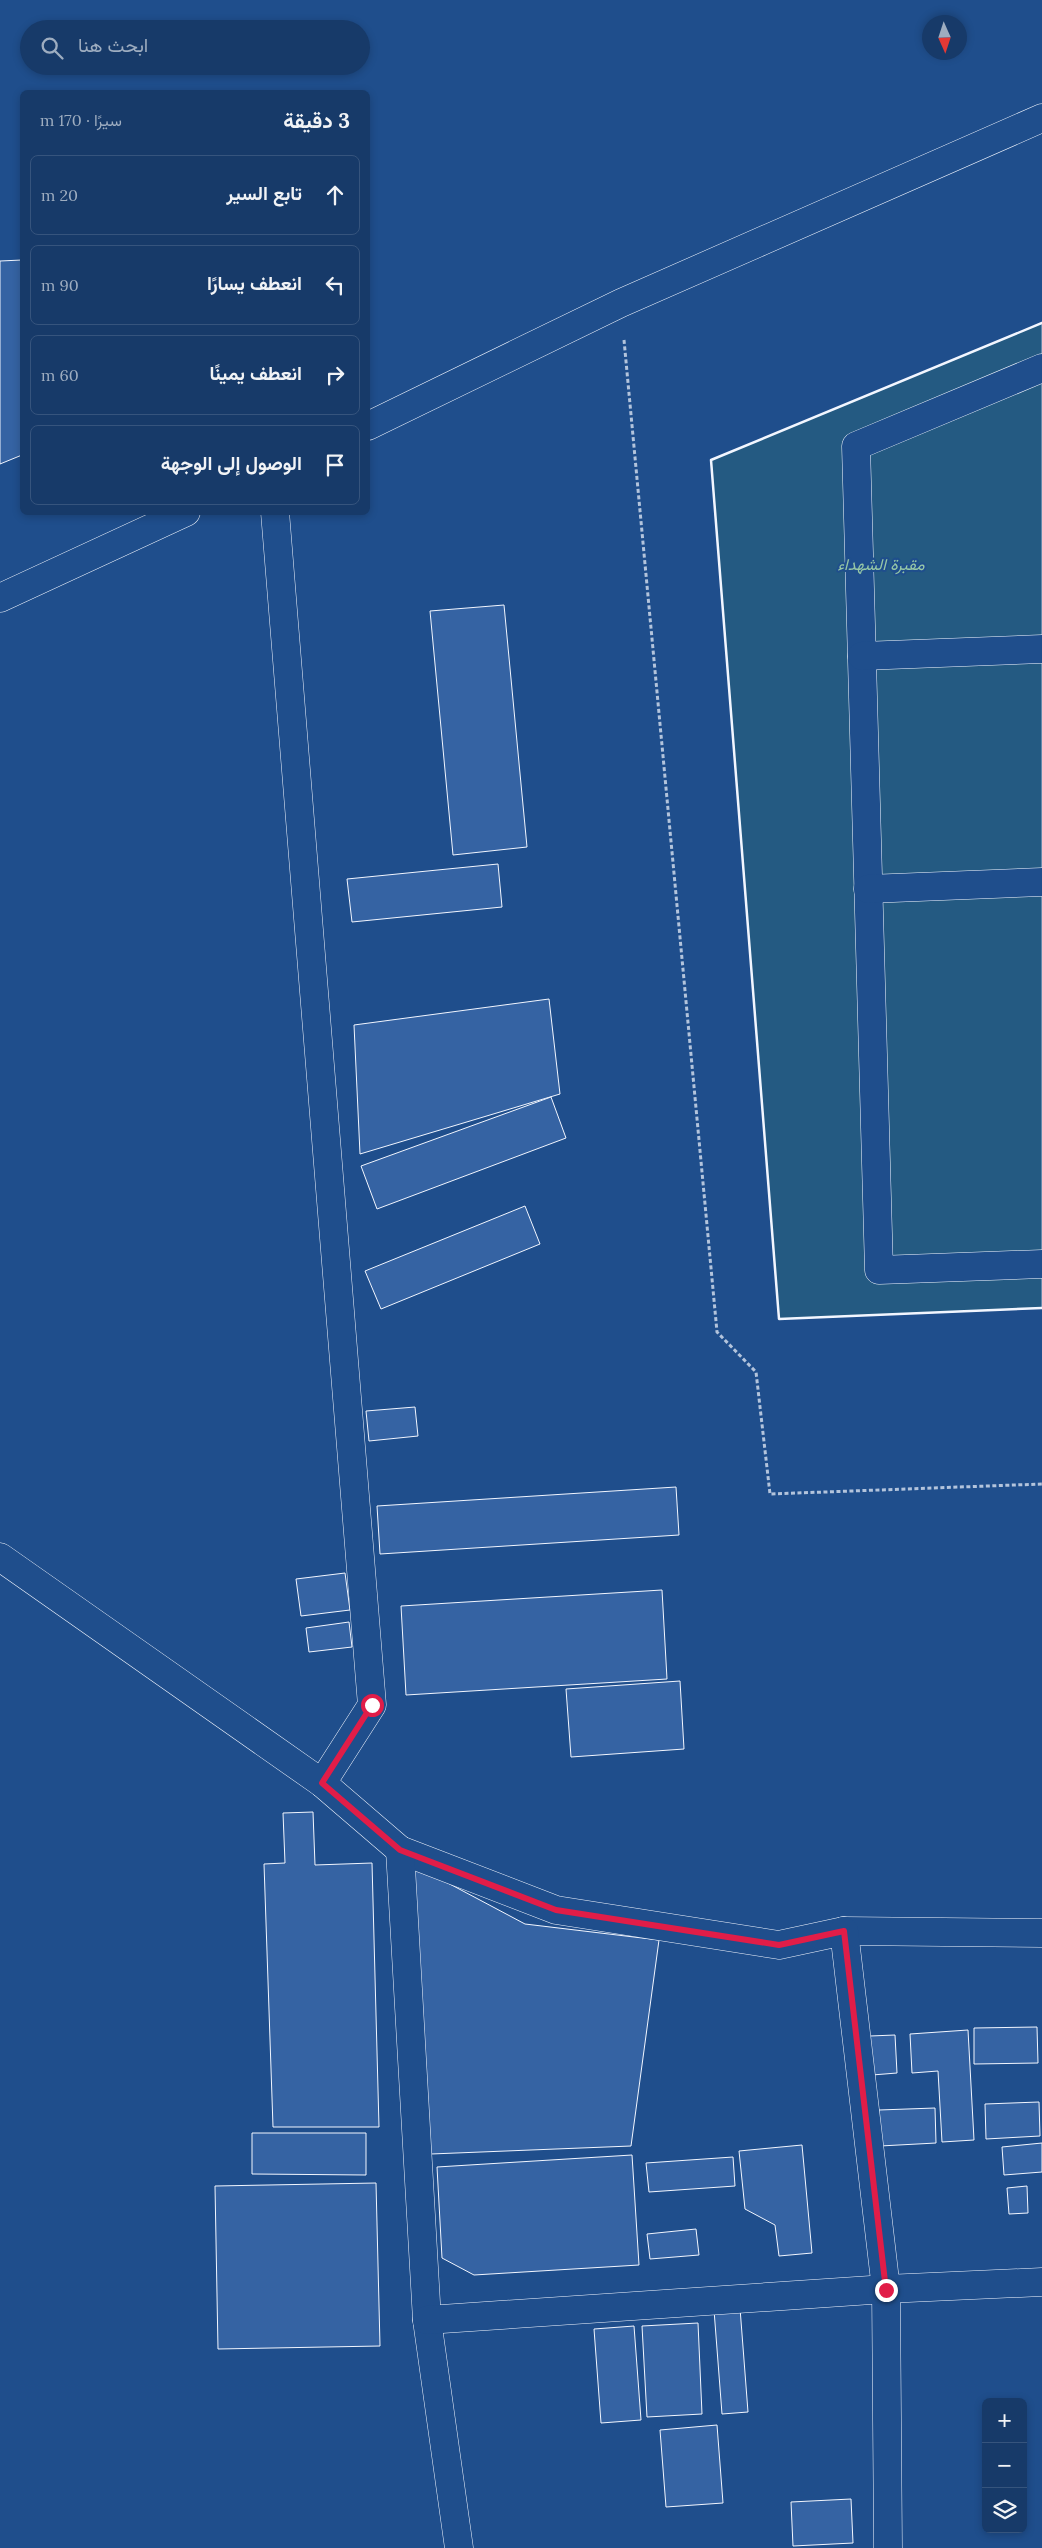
<!DOCTYPE html>
<html lang="ar">
<meta charset="utf-8">
<style>
:root{--surface:#173a69;--page:#244571;--text:#f1f3f6;--muted:#9eadc0;--line:#36547d}
body{margin:0;font-family:Lora,Vazirmatn,serif;background:var(--page);color:var(--text);direction:rtl}
.controls{position:absolute;right:15px;bottom:15px;display:grid;overflow:hidden;border-radius:8px;box-shadow:0 2px 8px #0003}
.controls button{width:45px;height:45px;display:grid;place-items:center;padding:0;border:0;border-bottom:1px solid var(--line);background:var(--surface);color:var(--text);font:25px sans-serif}
.compass{position:absolute;left:922px;top:15px;width:45px;height:45px;border-radius:50%;background:var(--surface);box-shadow:0 2px 8px #0003;rotate:177deg}
.stop{position:absolute;width:15px;height:15px;margin:-11px;border:4px solid #e11d48;border-radius:50%;background:#fff}
.stop.end{background:#e11d48;border-color:#fff;box-shadow:0 1px 5px #0008}
.list{margin:0;padding:0;list-style:none}
h2{display:flex;justify-content:space-between;align-items:center;height:65px;margin:0;padding:0 20px;font-size:21px}
h2 small{font-size:16px;font-weight:400;color:var(--muted)}
.list li{display:grid;grid-template-columns:32px 1fr auto;gap:15px;align-items:center;box-sizing:border-box;height:80px;margin:0 10px 10px;padding:0 10px;border:1px solid var(--line);border-radius:8px}
.list b{display:block;font-size:19px;white-space:nowrap}
.list em{font-size:16px;font-style:normal;color:var(--muted)}
.icon{flex:none;width:28px;height:28px;fill:none;stroke:currentColor;stroke-width:2;stroke-linecap:round;stroke-linejoin:round}
.map{position:relative;flex:none;width:1042px;height:2548px;overflow:hidden;direction:ltr}
.search{position:absolute;background:var(--surface);box-shadow:0 2px 8px #0003;left:20px;top:20px;width:350px;height:55px;display:flex;align-items:center;gap:12px;box-sizing:border-box;padding:0 18px;border-radius:28px;color:var(--muted);font-size:19px}
.panel{position:absolute;background:var(--surface);box-shadow:0 2px 8px #0003;left:20px;top:90px;width:350px;height:425px;border-radius:8px;direction:rtl}
.map>svg:first-child{display:block}
.green{fill:#245a82;stroke:#a8bbd7}
.building{fill:#3563a3;stroke:#f2f6ff}
.lines{fill:none;stroke-linecap:round;stroke-linejoin:round}
.minor-casing{stroke:#f2f6ff;stroke-width:29}
.major-casing{stroke:#f2f6ff;stroke-width:29}
.path{stroke:#b3c4dc;stroke-width:3;stroke-dasharray:4 2.5;stroke-linecap:butt}
.minor{stroke:#1f4e8c;stroke-width:28}
.major{stroke:#1f4e8c;stroke-width:28}
.wall{stroke:#f2f6ff;stroke-width:2.5}
.route{stroke:#e11d48;stroke-width:6}
.labels{text-anchor:middle;stroke-width:4;stroke-linejoin:round;paint-order:stroke}
.park-label{font-size:16px;font-style:italic;fill:#97c8a6;stroke:#1f4e8c}
</style>
<div class="map">
<svg width="1042" height="2548" viewBox="0 0 1042 2548">
<rect width="100%" height="100%" fill="#1f4e8c"/>
<path class="green" d="M 1042,323 L 1042,1308 L 779,1319 L 711,460 Z"/>
<g class="building">
<path d="M 22,260 L 22,455 L 0,464 L 0,261 Z"/>
<path d="M 504,605 L 527,847 L 453,855 L 430,611 Z"/>
<path d="M 498,864 L 502,907 L 352,922 L 347,879 Z"/>
<path d="M 549,999 L 560,1094 L 360,1154 L 354,1025 Z"/>
<path d="M 551,1097 L 566,1138 L 377,1209 L 361,1166 Z"/>
<path d="M 525,1206 L 540,1244 L 381,1309 L 365,1271 Z"/>
<path d="M 415,1407 L 418,1436 L 369,1441 L 366,1411 Z"/>
<path d="M 676,1487 L 679,1535 L 380,1554 L 377,1506 Z"/>
<path d="M 345,1573 L 350,1610 L 301,1616 L 296,1579 Z"/>
<path d="M 662,1590 L 667,1679 L 406,1695 L 401,1606 Z"/>
<path d="M 349,1622 L 352,1647 L 309,1652 L 306,1628 Z"/>
<path d="M 680,1681 L 684,1749 L 571,1757 L 566,1689 Z"/>
<path d="M 313,1812 L 315,1865 L 372,1863 L 379,2127 L 273,2127 L 264,1864 L 285,1863 L 283,1813 Z"/>
<path d="M 414,1865 L 525,1924 L 659,1940 L 631,2146 L 431,2154 Z"/>
<path d="M 1037,2027 L 1038,2063 L 974,2064 L 974,2028 Z"/>
<path d="M 968,2030 L 974,2140 L 942,2142 L 938,2071 L 912,2073 L 910,2034 Z"/>
<path d="M 895,2035 L 897,2073 L 872,2075 L 870,2036 Z"/>
<path d="M 1039,2102 L 1040,2136 L 986,2139 L 985,2104 Z"/>
<path d="M 935,2108 L 936,2143 L 880,2146 L 879,2110 Z"/>
<path d="M 252,2133 L 366,2133 L 366,2175 L 252,2174 Z"/>
<path d="M 1042,2143 L 1042,2172 L 1004,2175 L 1002,2147 Z"/>
<path d="M 802,2145 L 812,2253 L 779,2256 L 775,2225 L 745,2209 L 739,2151 Z"/>
<path d="M 632,2155 L 639,2265 L 474,2275 L 442,2258 L 437,2167 Z"/>
<path d="M 733,2157 L 735,2186 L 649,2192 L 646,2163 Z"/>
<path d="M 376,2183 L 380,2346 L 218,2349 L 215,2186 Z"/>
<path d="M 1027,2186 L 1028,2213 L 1009,2214 L 1007,2188 Z"/>
<path d="M 696,2229 L 699,2255 L 650,2259 L 647,2234 Z"/>
<path d="M 740,2308 L 748,2412 L 722,2414 L 714,2310 Z"/>
<path d="M 698,2323 L 702,2414 L 647,2417 L 642,2326 Z"/>
<path d="M 634,2326 L 641,2420 L 601,2423 L 594,2329 Z"/>
<path d="M 717,2425 L 723,2503 L 666,2507 L 660,2430 Z"/>
<path d="M 851,2499 L 853,2543 L 793,2546 L 791,2502 Z"/>
</g>
<g class="lines">
<g class="minor-casing">
<g id="minor">
<path d="M 1042,368 L 856,446 L 879,1270 L 1042,1264"/>
<path d="M 275,512 L 372,1705 L 322,1783"/>
<path d="M 862,656 L 1042,649"/>
<path d="M 868,889 L 1042,882"/>
<path d="M 0,1557 L 322,1783 L 400,1850 L 556,1910 L 779,1945 L 844,1931 L 1042,1933"/>
<path d="M 400,1850 L 427,2320 L 459,2548"/>
<path d="M 844,1931 L 886,2289 L 888,2548"/>
<path d="M 427,2320 L 886,2289 L 1042,2282"/>
</g>
</g>
<g class="major-casing">
<g id="major">
<path d="M 368,426 L 621,303 L 1042,118"/>
<path d="M 0,598 L 186,512"/>
</g>
</g>
<path class="path" d="M 624,340 L 717,1332 L 756,1372 L 770,1494 L 1042,1484"/>
<use href="#minor" class="minor"/>
<use href="#major" class="major"/>
<path class="wall" d="M 1042,323 L 711,460 L 779,1319 L 1042,1308"/>
</g>
<g class="lines">
<path class="route" d="M 372,1705 L 322,1783 L 400,1850 L 556,1910 L 779,1945 L 844,1931 L 886,2290"/>
</g>
<g class="labels">
<g class="park-label">
<text x="881" y="570">مقبرة الشهداء</text>
</g>
</g>
</svg>
<div class="controls">
<button>+</button>
<button>−</button>
<button><svg class="icon" aria-label="layers" viewBox="0 0 24 24"><path d="M12 4l9 5-9 5-9-5zM3 14l9 5 9-5"/></svg></button>
</div>
<svg class="compass" viewBox="-18 -18 36 36"><path d="M0-13l5 13h-10z" fill="#e53935"/><path d="M0 13l5-13h-10z" fill="#9eadc0"/></svg>
<div class="stop" style="left:372px;top:1705px"></div>
<div class="stop end" style="left:886px;top:2290px"></div>
<div class="search"><svg class="icon" aria-label="search" viewBox="0 0 24 24"><circle cx="10" cy="10" r="6"/><path d="M15 15l6 6"/></svg>ابحث هنا</div>
<section class="panel">
<h2>3 دقيقة<small>سيرًا · 170 m</small></h2>
<ul class="list">
<li><svg class="icon" aria-label="ahead" viewBox="0 0 24 24"><path d="M12 20V5M6 11l6-6 6 6"/></svg><div><b>تابع السير</b></div><em>20 m</em></li>
<li><svg class="icon" aria-label="left" viewBox="0 0 24 24"><path d="M17 20v-9H6M10 6l-5 5 5 5"/></svg><div><b>انعطف يسارًا</b></div><em>90 m</em></li>
<li><svg class="icon" aria-label="right" viewBox="0 0 24 24"><path d="M7 20v-9h11M14 6l5 5-5 5"/></svg><div><b>انعطف يمينًا</b></div><em>60 m</em></li>
<li><svg class="icon" aria-label="arrive" viewBox="0 0 24 24"><path d="M6 21V4h12l-3 4 3 4H6"/></svg><div><b>الوصول إلى الوجهة</b></div></li>
</ul>
</section>
</div>
